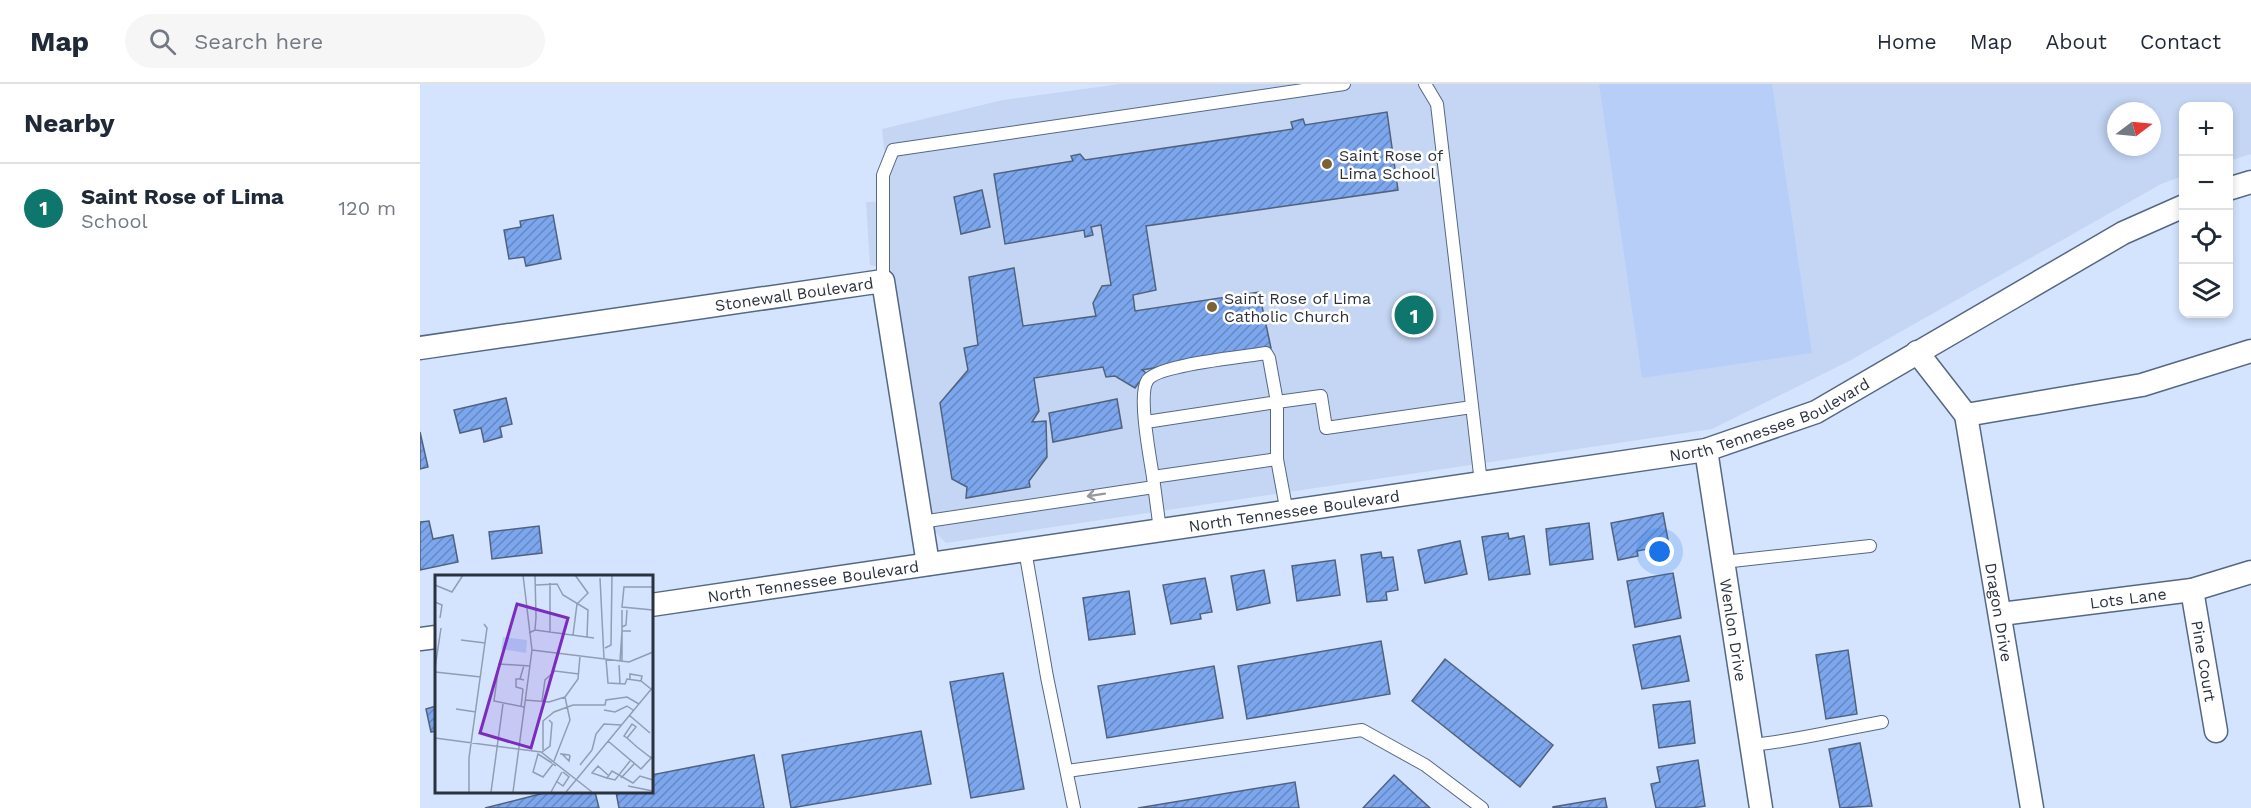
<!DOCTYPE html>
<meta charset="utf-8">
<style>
:root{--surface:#fff;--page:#f6f6f7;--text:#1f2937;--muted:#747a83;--line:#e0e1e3;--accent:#0f766e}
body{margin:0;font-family:"Work Sans",sans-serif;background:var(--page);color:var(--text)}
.controls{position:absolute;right:18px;top:18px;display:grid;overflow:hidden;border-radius:12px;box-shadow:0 3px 9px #0003}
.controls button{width:54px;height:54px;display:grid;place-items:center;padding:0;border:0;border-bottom:2px solid var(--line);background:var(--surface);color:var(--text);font:30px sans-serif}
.compass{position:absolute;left:1687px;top:18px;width:54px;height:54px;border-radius:50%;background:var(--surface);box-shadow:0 3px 9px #0003;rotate:74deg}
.you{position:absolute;left:1240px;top:468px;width:21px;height:21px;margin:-15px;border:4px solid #fff;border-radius:50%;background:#1a73e8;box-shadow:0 0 0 9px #1a73e833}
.badge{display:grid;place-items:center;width:39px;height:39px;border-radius:50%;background:var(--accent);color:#fff;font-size:20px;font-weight:700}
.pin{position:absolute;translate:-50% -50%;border:3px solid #fff;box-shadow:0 2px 6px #0006}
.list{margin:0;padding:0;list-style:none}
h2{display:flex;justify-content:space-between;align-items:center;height:78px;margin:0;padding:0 24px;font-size:26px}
h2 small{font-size:20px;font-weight:400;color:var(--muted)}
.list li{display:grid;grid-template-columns:39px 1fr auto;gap:18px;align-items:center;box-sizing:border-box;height:90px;padding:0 24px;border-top:2px solid var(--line)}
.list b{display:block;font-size:22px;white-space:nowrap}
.list p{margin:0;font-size:20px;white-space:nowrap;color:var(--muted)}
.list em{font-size:20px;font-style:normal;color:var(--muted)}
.icon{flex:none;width:33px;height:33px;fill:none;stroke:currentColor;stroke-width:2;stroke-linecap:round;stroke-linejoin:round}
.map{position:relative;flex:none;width:1831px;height:724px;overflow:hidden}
header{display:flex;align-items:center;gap:36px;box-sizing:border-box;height:84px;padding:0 30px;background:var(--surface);border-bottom:2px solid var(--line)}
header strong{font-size:28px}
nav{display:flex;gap:33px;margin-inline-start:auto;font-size:21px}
.search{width:420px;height:54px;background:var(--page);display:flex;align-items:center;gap:15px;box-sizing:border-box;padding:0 21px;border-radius:33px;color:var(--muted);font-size:22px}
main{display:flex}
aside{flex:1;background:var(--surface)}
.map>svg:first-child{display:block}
.built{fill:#c4d6f4;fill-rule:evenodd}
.garden{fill:#b7cff8}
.building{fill:url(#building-hatch);stroke:#51627e;stroke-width:1.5}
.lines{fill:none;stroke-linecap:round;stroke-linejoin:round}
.service-casing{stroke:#566783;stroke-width:14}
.minor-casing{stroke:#566783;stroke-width:25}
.service{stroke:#fff;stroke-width:12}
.minor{stroke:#fff;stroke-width:22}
.oneway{stroke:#95989f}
.poi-dot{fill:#7c6234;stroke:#fff;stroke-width:2}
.labels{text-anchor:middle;stroke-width:5;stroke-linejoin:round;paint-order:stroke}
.poi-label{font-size:16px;fill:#2b323f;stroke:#fff;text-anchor:start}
.street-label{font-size:16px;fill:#2b323f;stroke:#fff}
.inset-road{fill:none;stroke:#909db2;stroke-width:1.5}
.view{fill:#7b2cbf;fill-opacity:0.15;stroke:#7b2cbf;stroke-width:3}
.inset-edge{fill:none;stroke:#2b323f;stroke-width:3}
</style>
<header>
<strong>Map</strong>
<div class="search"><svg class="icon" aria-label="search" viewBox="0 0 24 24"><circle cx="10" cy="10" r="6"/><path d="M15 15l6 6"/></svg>Search here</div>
<nav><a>Home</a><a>Map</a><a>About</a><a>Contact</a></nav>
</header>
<main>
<aside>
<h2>Nearby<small></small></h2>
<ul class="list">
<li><span class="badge">1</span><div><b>Saint Rose of Lima</b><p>School</p></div><em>120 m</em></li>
</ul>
</aside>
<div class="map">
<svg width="1831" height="724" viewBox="0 0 1831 724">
<defs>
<pattern id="building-hatch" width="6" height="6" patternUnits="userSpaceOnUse" patternTransform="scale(1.5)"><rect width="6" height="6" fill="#7ca6ed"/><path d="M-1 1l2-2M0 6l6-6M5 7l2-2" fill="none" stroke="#6688c1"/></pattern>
</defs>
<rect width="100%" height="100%" fill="#d4e4fe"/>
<path class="built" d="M 700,0 L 1831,0 L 1831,70 L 1809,77 L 1808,22 L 1764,22 L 1763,92 L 1741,100 L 1431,276 L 1292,345 L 526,459 L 513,446 L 470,186 L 450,181 L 446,118 L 470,117 L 462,45 L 583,16 ZM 1696,27 L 1732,27 L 1732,63 L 1696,63 Z"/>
<path class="garden" d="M 1179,0 L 1352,0 L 1392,269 L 1222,294 Z"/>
<g class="building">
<path d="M 967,28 L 978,106 L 726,142 L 736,206 L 713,211 L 715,227 L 839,208 L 851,264 L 722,286 L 726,289 L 715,304 L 695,292 L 686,293 L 683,283 L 614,294 L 619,327 L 612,338 L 626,337 L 627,373 L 609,397 L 610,403 L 546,414 L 547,403 L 532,395 L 520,319 L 548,286 L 544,264 L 558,261 L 549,193 L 594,184 L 603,242 L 676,232 L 673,219 L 682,202 L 691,201 L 681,141 L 671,143 L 673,151 L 665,153 L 664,146 L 585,160 L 574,90 L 653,77 L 651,72 L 660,70 L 665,76 L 873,45 L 871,38 L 883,35 L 885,41 Z"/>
<path d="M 562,106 L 570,143 L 541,150 L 534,113 Z"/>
<path d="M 133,131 L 141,175 L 106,182 L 104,173 L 89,175 L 84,146 L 101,143 L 100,137 Z"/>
<path d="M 86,314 L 92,340 L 80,343 L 82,353 L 64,358 L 61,344 L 40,349 L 34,326 Z"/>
<path d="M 697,315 L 702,344 L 633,358 L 629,329 Z"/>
<path d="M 0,348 L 8,383 L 0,385 Z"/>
<path d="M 1243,429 L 1249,461 L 1217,467 L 1218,472 L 1198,476 L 1191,439 Z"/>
<path d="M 9,437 L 13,455 L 33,451 L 38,478 L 0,486 L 0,438 Z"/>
<path d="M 1169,439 L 1173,475 L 1130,481 L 1126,445 Z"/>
<path d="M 119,442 L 122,469 L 72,475 L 69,448 Z"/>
<path d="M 1088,449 L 1089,455 L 1104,452 L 1110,490 L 1069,496 L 1062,453 Z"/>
<path d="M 1040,457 L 1047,490 L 1005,499 L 998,466 Z"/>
<path d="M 961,468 L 962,474 L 973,473 L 978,506 L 966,508 L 967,516 L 947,518 L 941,471 Z"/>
<path d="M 915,476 L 920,511 L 877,517 L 872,482 Z"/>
<path d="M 844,486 L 850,519 L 817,526 L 811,492 Z"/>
<path d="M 1253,489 L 1261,534 L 1215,543 L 1207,497 Z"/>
<path d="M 785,494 L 792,528 L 780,530 L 781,535 L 751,540 L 743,501 Z"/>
<path d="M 709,507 L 715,550 L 669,556 L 663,514 Z"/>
<path d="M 1260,552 L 1269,597 L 1222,605 L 1213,561 Z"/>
<path d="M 961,557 L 970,610 L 827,635 L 818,582 Z"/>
<path d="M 1428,566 L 1437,630 L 1406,635 L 1396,571 Z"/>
<path d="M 1025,575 L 1133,661 L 1100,703 L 992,617 Z"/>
<path d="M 794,582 L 803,634 L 687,654 L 678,602 Z"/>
<path d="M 583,589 L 604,705 L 551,714 L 530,598 Z"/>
<path d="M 1270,617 L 1275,659 L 1239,664 L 1233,621 Z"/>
<path d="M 16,622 L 16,647 L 11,648 L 6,625 Z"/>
<path d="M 501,647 L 511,700 L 371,724 L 362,671 Z"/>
<path d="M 1440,659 L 1452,722 L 1420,724 L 1409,665 Z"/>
<path d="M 334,671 L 344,724 L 199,724 L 196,708 L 231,708 L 231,691 Z"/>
<path d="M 1278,676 L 1285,722 L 1272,724 L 1236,724 L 1231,700 L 1240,698 L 1237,683 Z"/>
<path d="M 974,691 L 1010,724 L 943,724 Z"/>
<path d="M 875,698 L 879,724 L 718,724 Z"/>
<path d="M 128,708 L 175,708 L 179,724 L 65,724 Z"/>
<path d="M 1185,714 L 1187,724 L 1133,724 L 1133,723 Z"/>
</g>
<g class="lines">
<g class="service-casing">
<g id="service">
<path d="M 1005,0 L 1017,20 L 1061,399"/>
<path d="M 463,197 L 463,91 L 473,66 L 924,0"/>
<path d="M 726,338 L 857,318 L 849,274 L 846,269 L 833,271 C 813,274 735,282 727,297 C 718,312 730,374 733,393"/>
<path d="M 857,375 L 857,318 L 901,312 L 906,344 L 1052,323"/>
<path d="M 501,438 L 734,403"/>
<path d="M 740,446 L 733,393 L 857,375 L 867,429"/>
<path d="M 605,466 L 627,593 L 654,724"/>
<path d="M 1303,478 L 1450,462"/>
<path d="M 1331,661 C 1375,657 1418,646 1462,638"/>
<path d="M 647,687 L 942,646 L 1005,681 L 1062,724"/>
</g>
</g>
<g class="minor-casing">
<g id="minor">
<path d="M 1808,105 L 1831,98"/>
<path id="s1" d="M 0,264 L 463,197 L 508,480"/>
<path d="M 1497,268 L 1546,331 L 1722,301 L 1831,267"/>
<path id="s2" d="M 1546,331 L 1612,724"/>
<path id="s3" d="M 1286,366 L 1341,724"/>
<path id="s4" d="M 1772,506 L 1796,647"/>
<path id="s5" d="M 231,521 L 1286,366 L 1396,328 L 1703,149 L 1764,122"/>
<path id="s6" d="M 1581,530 L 1772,506 L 1831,488"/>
<path d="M 0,555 L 16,553"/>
</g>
</g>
<use href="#service" class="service"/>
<use href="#minor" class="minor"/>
</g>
<defs><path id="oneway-shaft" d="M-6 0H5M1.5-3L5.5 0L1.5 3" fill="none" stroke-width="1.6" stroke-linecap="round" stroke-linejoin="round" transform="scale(1.5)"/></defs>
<use class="oneway" href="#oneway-shaft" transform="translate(676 411) rotate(171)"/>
<g class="poi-dot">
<circle cx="907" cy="80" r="6"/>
<circle cx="792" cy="223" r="6"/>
</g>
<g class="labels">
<g class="poi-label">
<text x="919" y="77">Saint Rose of<tspan x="919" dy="18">Lima School</tspan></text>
<text x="804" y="220">Saint Rose of Lima<tspan x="804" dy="18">Catholic Church</tspan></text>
</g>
<g class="street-label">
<text dy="6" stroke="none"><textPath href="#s1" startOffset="378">Stonewall Boulevard</textPath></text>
<text dy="6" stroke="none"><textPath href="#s5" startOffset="1136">North Tennessee Boulevard</textPath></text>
<text dy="6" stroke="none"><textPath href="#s5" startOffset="650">North Tennessee Boulevard</textPath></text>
<text dy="6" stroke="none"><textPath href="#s5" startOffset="164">North Tennessee Boulevard</textPath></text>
<text dy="6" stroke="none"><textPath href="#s6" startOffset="128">Lots Lane</textPath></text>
<text dy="6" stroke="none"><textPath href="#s2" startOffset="200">Dragon Drive</textPath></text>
<text dy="6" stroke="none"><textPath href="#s3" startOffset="182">Wenlon Drive</textPath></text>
<text dy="6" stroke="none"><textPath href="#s4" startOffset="72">Pine Court</textPath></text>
</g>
</g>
<g transform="translate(15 491)">
<rect width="218" height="218" fill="#d4e4fe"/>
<path d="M 68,62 L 92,65 L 91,78 L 66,74 Z" fill="#b7cff8"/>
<path class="inset-road" d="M 165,3 L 169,84M 0,10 L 17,17 L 28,0M 101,10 L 122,9 L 128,20 L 153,35 L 152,62M 218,12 L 189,12 L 187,32 L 218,35M 0,27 L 7,30 L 5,43M 187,35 L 187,56 L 196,56M 187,52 L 191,50 L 192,35M 100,55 L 159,63M 115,57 L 115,8M 94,58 L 100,55 L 101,42 L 100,0M 138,60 L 142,29 L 153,18 L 140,0M 26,65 L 50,68M 170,73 L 176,70 L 177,0M 97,75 L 194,87 L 218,77M 171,84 L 173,108 L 190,109 L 192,104 L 206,106 L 216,114M 185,86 L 187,56 L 187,86M 184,90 L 185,109M 0,93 L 6,53M 0,97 L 46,102M 85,104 L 81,104 L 81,112 L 88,114M 195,104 L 195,99 L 207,101 L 206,106M 89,105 L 85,104 L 89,90M 90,125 L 114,127 L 130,122 L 143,104 L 145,81M 107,126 L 110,105 L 120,96 L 144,99M 86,132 L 88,114M 89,132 L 59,126 L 64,89 L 95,91M 21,134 L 41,137M 169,135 L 180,137 L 192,131 L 198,135M 194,140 L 215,158M 0,163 L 106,177 L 157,217M 192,163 L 201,152 L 197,149 L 189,161 L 192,163 L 202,172 L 215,182 L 218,182M 173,166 L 206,194 L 218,181M 108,175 L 108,146 L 119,137 L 138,130 L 170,130 L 171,125 L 192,122 L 204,129M 157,175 L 161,159 L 169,149 L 186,150M 107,177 L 115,171 L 117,148 L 114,145M 125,179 L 127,179 L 134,180 L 135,181 L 134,186 L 127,179M 119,186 L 135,145 L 130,122M 117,188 L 103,179 L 98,197 L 108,202 L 118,189 L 121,191M 145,190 L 157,175M 173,200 L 163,191 L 157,198 L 172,203 L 177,196 L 198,208 L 205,201 L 218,205M 172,203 L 180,205 L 195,186M 186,203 L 199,189M 121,206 L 128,211 L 134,202 L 128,197M 193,211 L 218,216M 34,217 L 34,183 L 52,53 L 49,49M 56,217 L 68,129M 78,217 L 97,75 L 88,0M 116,217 L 127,197M 131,217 L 218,112"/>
<path class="view" d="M 82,29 L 133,43 L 96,173 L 45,158 Z"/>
<rect width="218" height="218" class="inset-edge"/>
</g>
</svg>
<div class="controls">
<button>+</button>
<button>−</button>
<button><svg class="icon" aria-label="locate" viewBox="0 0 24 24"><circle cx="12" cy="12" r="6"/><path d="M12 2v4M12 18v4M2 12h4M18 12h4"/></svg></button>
<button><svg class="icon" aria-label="layers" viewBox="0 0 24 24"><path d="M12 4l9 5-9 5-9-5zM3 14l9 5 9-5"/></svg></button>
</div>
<svg class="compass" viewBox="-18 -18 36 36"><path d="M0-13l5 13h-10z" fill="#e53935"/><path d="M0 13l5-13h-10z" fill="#747a83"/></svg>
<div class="you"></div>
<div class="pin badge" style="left:994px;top:231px">1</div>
</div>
</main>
